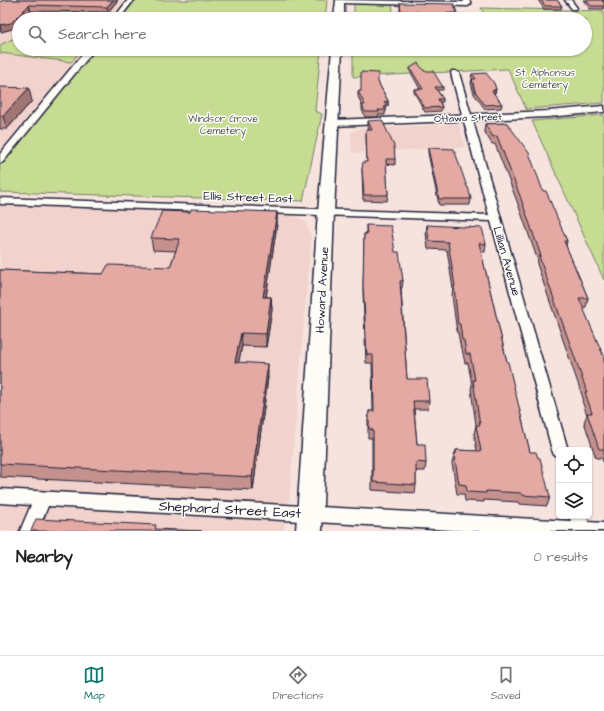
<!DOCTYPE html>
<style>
:root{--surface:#fff;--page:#f6f6f6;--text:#222;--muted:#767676;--line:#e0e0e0;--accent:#0f766e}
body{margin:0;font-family:"Architects Daughter",sans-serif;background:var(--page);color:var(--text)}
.controls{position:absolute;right:12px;bottom:12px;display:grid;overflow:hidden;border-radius:6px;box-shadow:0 1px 3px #0004}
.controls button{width:36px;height:36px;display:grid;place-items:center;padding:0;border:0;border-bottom:1px solid var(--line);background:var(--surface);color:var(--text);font:20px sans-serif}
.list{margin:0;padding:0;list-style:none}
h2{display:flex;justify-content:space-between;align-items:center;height:52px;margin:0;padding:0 16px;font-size:17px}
h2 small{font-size:13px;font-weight:400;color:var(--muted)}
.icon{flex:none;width:22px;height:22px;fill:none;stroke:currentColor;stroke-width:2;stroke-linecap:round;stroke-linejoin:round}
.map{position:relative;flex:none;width:604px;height:531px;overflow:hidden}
.search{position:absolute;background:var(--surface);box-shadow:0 1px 3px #0004;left:12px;right:12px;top:12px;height:44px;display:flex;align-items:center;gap:10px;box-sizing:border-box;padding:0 14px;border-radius:22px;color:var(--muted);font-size:15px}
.sheet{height:124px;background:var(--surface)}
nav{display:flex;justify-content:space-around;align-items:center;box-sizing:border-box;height:56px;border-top:1px solid var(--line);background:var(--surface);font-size:11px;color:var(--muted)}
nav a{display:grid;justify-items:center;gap:2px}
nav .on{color:var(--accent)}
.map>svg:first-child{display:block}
.built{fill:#f1d2cc}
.green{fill:#c6dc92;stroke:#747f66}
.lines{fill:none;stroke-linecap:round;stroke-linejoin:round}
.minor-casing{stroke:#22223b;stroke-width:3}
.tertiary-casing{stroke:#22223b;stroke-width:3}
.secondary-casing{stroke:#22223b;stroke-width:3}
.minor{fill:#fdfcf7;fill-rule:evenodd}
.tertiary{fill:#fdfcf7;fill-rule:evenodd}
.secondary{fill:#fdfcf7;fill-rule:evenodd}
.wall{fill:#c4918c;stroke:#22223b}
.shaded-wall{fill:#a07672;stroke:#22223b}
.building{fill:#e4a9a3;stroke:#22223b}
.labels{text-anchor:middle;stroke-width:3;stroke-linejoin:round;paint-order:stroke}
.far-park-label{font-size:10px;fill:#535a55;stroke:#fdfcf7}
.far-street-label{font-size:10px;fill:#22223b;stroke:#fdfcf7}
.street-label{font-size:12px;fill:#22223b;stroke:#fdfcf7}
.near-street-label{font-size:14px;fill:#22223b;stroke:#fdfcf7}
</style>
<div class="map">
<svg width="604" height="531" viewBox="0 0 604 531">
<rect width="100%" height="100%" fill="#f6e3de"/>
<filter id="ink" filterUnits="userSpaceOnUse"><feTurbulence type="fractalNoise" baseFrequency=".025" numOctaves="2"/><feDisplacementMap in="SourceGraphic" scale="8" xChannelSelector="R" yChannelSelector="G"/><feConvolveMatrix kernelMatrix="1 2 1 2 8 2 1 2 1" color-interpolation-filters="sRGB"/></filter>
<g filter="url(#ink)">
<g class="built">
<path d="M 0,0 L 126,0 L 110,19 L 19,19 L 19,49 L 85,49 L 0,150 Z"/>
<path d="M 459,124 L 465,147 L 352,153 L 351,133 L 358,129 Z"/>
<path d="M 0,205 L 280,214 L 296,217 L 306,222 L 311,237 L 289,503 L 283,531 L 0,531 Z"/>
</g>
<g class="green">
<path d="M 136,0 L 327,0 L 325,19 L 120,19 Z"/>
<path d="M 354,3 L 392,4 L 394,18 L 400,19 L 354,19 Z"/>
<path d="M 481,8 L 604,11 L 604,103 L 526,109 L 508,69 L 353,77 L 353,49 L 585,49 L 585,19 L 487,19 Z"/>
<path d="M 52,12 L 57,12 L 114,13 L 109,19 L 43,19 Z"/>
<path d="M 19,36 L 19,49 L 82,49 L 71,62 L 0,53 L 0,45 Z"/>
<path d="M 95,49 L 321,49 L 315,111 L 322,114 L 303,201 L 0,192 L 0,161 Z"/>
<path d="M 604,115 L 604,280 L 532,121 Z"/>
</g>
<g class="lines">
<g class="minor-casing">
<g id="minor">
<path d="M 128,0 L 134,0 L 119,19 L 113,19 Z"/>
<path d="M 338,0 L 464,2 L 463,0 L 469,0 L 471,4 L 468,6 L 340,3 L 338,2 Z"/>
<path d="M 565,0 L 571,0 L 577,8 L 576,9 L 572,9 Z"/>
<path d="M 87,49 L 95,49 L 3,162 L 0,163 L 0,154 Z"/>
<path d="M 452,71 L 455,71 L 459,73 L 568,450 L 559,450 L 559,456 L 554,455 L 552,450 L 491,221 L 0,204 L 0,198 L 489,215 L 451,73 Z"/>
<path d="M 0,489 L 571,521 L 569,516 L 587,516 L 588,522 L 604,523 L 604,531 L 468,531 L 48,506 L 38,531 L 20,531 L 31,505 L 0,503 Z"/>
</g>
</g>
<g class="tertiary-casing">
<path id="tertiary" d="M 604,106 L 604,112 L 548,117 L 333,126 L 327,123 L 333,120 L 548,111 Z"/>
</g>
<g class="secondary-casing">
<g id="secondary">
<path d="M 336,0 L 344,0 L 344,19 L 334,19 Z"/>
<path d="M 332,49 L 342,49 L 334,212 L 322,531 L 296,531 L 318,212 Z"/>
</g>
</g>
<use href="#minor" class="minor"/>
<use href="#tertiary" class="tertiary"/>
<use href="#secondary" class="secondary"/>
</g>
<g class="wall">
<path d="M 4,0 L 118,0 L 108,12 L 31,11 L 22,19 L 19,19 L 12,29 L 0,32 L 0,2 Z"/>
<path d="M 538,0 L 557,0 L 562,6 L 561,9 L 544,9 Z"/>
<path d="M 583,0 L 604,0 L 604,9 L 590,9 Z"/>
<path d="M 400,3 L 457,13 L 457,16 L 431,17 L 431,19 L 418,19 L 417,15 L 400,14 Z"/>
<path d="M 410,68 L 424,71 L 443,87 L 443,90 L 437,90 L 443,99 L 443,102 L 440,102 L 442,107 L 441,111 L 425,112 L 414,92 L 414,89 L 420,89 L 410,71 Z"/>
<path d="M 472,74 L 496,89 L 495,93 L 493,94 L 502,104 L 501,108 L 485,109 L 474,94 L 471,83 L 472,79 L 473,79 L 471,77 Z"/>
<path d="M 378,82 L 388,101 L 388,106 L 386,107 L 386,112 L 385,112 L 385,115 L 378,115 L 378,117 L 365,117 L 362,110 L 362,106 L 358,96 L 358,91 L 361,91 Z"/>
<path d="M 0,87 L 32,101 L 7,129 L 0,129 Z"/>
<path d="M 368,121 L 395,159 L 395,165 L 386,164 L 388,195 L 387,201 L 363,200 L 362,169 L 367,162 L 366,136 L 366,130 L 369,130 L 368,126 Z"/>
<path d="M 507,123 L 543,191 L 567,241 L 566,246 L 588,298 L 586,307 L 582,307 L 603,355 L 604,355 L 604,462 L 603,462 L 602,458 L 596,458 L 584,422 L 587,415 L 582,401 L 583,398 L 537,264 L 538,261 L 518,204 L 495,144 L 492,144 L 484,131 L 485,124 Z"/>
<path d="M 428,148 L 471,199 L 470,205 L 439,205 L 428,153 Z"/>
<path d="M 190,212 L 277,212 L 277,224 L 266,297 L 271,297 L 272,310 L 266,347 L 242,346 L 238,362 L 268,377 L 253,490 L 0,477 L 0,270 L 103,274 L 170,267 L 176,251 L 153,250 L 151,238 Z"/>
<path d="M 366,225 L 395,252 L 403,281 L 402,288 L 401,288 L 407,379 L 429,401 L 428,409 L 414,409 L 417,444 L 426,463 L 425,471 L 416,471 L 416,485 L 415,493 L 372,490 L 372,438 L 368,438 L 368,419 L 369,411 L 373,411 L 372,363 L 366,363 L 363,293 L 364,241 L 364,234 L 366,234 Z"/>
<path d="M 427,225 L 486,244 L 485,252 L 481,252 L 507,362 L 530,452 L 550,497 L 547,506 L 519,504 L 518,502 L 484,500 L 484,502 L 465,501 L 464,494 L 457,494 L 452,463 L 456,450 L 477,451 L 474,434 L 476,425 L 471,389 L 472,385 L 468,363 L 465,363 L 462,349 L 461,349 L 458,333 L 457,333 L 452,295 L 453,289 L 447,250 L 428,249 L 426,233 Z"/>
</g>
<g class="shaded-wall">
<path d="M 113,0 L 118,0 L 108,12 L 107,7 Z"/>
<path d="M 29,5 L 31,11 L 22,19 L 19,19 L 19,22 L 12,29 L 1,32 L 0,25 Z"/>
<path d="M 29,88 L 32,101 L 7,129 L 3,116 Z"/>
<path d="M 496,89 L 495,93 L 491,95 L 492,91 Z"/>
<path d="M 388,101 L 388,106 L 384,107 L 384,102 Z"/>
<path d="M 277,212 L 277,224 L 264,310 L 263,297 Z"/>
<path d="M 271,297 L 272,310 L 266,347 L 266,334 Z"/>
<path d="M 241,333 L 242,346 L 236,376 L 235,362 Z"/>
<path d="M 268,364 L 268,377 L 253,490 L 252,477 Z"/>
</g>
<g class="building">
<path d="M 4,0 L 113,0 L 107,7 L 29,5 L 11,23 L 0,25 L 0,2 Z"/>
<path d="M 541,0 L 557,0 L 562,6 L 545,6 Z"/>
<path d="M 586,0 L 604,0 L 602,0 L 604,3 L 604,6 L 591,6 Z"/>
<path d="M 400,3 L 454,4 L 457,13 L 430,14 L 431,18 L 419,18 L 418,12 L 401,11 Z"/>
<path d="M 418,63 L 424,71 L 433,71 L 443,87 L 435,87 L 443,99 L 438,99 L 442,107 L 425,108 L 414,89 L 423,89 L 410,68 Z"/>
<path d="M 361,72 L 378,73 L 378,82 L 388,101 L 384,102 L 387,107 L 384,107 L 386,110 L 378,110 L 379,112 L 365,112 L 362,105 L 365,105 L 358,91 L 361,91 Z"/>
<path d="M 486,73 L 494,83 L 496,89 L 492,91 L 502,104 L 485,105 L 475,91 L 472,79 L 476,79 L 472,74 Z"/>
<path d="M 0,87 L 29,88 L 3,116 L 0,116 Z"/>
<path d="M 382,120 L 394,146 L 395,159 L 386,159 L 388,195 L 364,195 L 362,169 L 363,162 L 367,162 L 366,130 L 372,130 L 368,121 Z"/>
<path d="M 507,123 L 529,153 L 543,191 L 546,191 L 567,241 L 564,241 L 588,298 L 579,298 L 603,355 L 604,355 L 604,449 L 599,449 L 587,413 L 592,413 L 585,392 L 587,392 L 543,268 L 539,256 L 541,256 L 520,196 L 497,136 L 493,137 L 485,124 Z"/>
<path d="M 428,148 L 454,149 L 467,187 L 468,187 L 471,199 L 439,199 Z"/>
<path d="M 191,209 L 277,212 L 263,297 L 271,297 L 266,334 L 241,333 L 235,362 L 268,364 L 252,477 L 0,464 L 0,270 L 103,274 L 108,265 L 170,267 L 180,239 L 151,238 L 162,211 L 190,212 Z"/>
<path d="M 366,225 L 391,226 L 395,252 L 399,252 L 403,281 L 400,281 L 407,379 L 427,379 L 429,401 L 413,401 L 417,444 L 425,444 L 426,463 L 416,462 L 416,485 L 373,482 L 373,430 L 369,429 L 369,411 L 374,411 L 373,355 L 367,355 L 363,285 L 364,234 L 367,234 Z"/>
<path d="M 427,225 L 482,228 L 486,244 L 479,243 L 507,362 L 508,362 L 530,452 L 536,452 L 538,458 L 540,458 L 550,497 L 522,495 L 521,493 L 486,491 L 486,493 L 467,492 L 466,485 L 459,484 L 454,454 L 456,454 L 456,450 L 481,451 L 476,425 L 480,425 L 473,380 L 475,380 L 470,354 L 466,354 L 464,340 L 462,340 L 460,324 L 458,324 L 454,286 L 455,286 L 448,242 L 429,241 Z"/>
<path d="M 36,519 L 156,525 L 155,529 L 202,531 L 31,531 Z"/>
</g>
</g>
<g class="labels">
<g class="far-park-label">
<text x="545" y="76">St. Alphonsus<tspan x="545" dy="12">Cemetery</tspan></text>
<text x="223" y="122">Windsor Grove<tspan x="223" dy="12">Cemetery</tspan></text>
</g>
<g class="far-street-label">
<text transform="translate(468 117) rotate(-2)" y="4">Ottawa Street</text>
</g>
<g class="street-label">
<text transform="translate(248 197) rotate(2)" y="4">Ellis Street East</text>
<text transform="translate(507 261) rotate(74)" y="4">Lillian Avenue</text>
<text transform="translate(322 290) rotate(-87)" y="4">Howard Avenue</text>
</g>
<g class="near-street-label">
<text transform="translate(230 509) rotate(3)" y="5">Shephard Street East</text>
</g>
</g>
</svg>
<div class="controls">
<button><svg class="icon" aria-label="locate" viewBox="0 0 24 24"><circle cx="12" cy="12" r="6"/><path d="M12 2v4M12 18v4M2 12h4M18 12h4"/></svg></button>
<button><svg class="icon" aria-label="layers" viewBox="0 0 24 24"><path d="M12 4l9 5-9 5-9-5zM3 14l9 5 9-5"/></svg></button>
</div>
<div class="search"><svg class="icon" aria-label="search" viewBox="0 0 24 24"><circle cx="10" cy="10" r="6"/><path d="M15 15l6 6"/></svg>Search here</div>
</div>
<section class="sheet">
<h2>Nearby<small>0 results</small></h2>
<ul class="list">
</ul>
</section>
<nav>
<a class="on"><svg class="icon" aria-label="map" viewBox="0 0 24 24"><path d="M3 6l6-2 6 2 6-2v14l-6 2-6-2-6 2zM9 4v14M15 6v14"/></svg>Map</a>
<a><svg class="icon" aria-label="directions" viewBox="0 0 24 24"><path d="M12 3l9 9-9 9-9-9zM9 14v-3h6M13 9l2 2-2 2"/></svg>Directions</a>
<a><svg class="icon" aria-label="saved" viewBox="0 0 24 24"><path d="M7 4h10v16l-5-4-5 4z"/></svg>Saved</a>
</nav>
